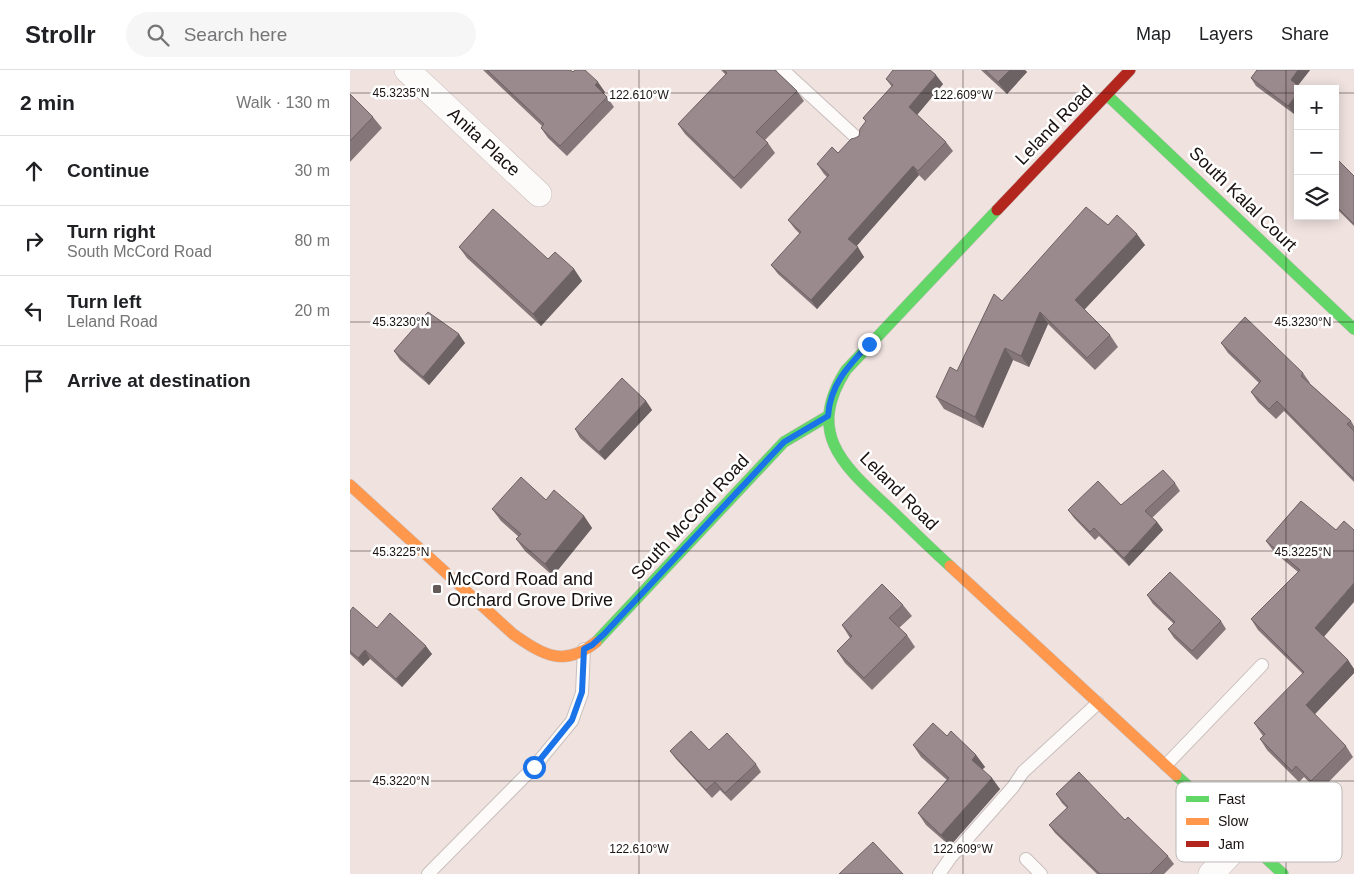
<!DOCTYPE html>
<meta charset="utf-8">
<style>
:root{--surface:#fff;--page:#f6f6f6;--text:#202124;--muted:#757577;--line:#e0e0e0}
body{margin:0;font-family:Arial,sans-serif;background:var(--page);color:var(--text)}
.controls{position:absolute;right:15px;top:15px;display:grid;overflow:hidden;border-radius:0px;box-shadow:0 2px 12px #0003}
.controls button{width:45px;height:45px;display:grid;place-items:center;padding:0;border:0;border-bottom:1px solid var(--line);background:var(--surface);color:var(--text);font:25px sans-serif}
.stop{position:absolute;width:15px;height:15px;margin:-11px;border:4px solid #1a73e8;border-radius:50%;background:#fff}
.stop.end{background:#1a73e8;border-color:#fff;box-shadow:0 1px 5px #0008}
.list{margin:0;padding:0;list-style:none}
h2{display:flex;justify-content:space-between;align-items:center;height:65px;margin:0;padding:0 20px;font-size:21px}
h2 small{font-size:16px;font-weight:400;color:var(--muted)}
.list li{display:grid;grid-template-columns:32px 1fr auto;gap:15px;align-items:center;box-sizing:border-box;height:70px;padding:0 20px;border-top:1px solid var(--line)}
.list b{display:block;font-size:19px;white-space:nowrap}
.list p{margin:0;font-size:16px;white-space:nowrap;color:var(--muted)}
.list em{font-size:16px;font-style:normal;color:var(--muted)}
.icon{flex:none;width:28px;height:28px;fill:none;stroke:currentColor;stroke-width:2;stroke-linecap:round;stroke-linejoin:round}
.map{position:relative;flex:none;width:1004px;height:804px;overflow:hidden}
header{display:flex;align-items:center;gap:30px;box-sizing:border-box;height:70px;padding:0 25px;background:var(--surface);border-bottom:1px solid var(--line)}
header strong{font-size:24px}
nav{display:flex;gap:28px;margin-inline-start:auto;font-size:18px}
.search{width:350px;height:45px;background:var(--page);display:flex;align-items:center;gap:12px;box-sizing:border-box;padding:0 18px;border-radius:28px;color:var(--muted);font-size:19px}
main{display:flex}
aside{flex:1;background:var(--surface)}
.map>svg:first-child{display:block}
.lines{fill:none;stroke-linecap:round;stroke-linejoin:round}
.lane-casing{stroke:#c9bfbd;stroke-width:14}
.street-casing{stroke:#c9bfbd;stroke-width:26}
.fast-casing{stroke:#c9bfbd;stroke-width:12}
.slow-casing{stroke:#c9bfbd;stroke-width:12}
.jam-casing{stroke:#c9bfbd;stroke-width:12}
.lane{stroke:#fdfbfa;stroke-width:12}
.street{stroke:#fdfbfa;stroke-width:25}
.fast{stroke:#63d668;stroke-width:11}
.slow{stroke:#ff974d;stroke-width:11}
.jam{stroke:#b3261e;stroke-width:11}
.wall{fill:#857779}
.shaded-wall{fill:#6c6163}
.building{fill:#9b8a8d;stroke:#6c6163}
.route{stroke:#1a73e8;stroke-width:6}
.ticks{fill:none;stroke:#191110;stroke-width:1;stroke-opacity:0.45}
.poi-dot{fill:#645a58;stroke:#fff;stroke-width:2}
.labels{text-anchor:middle;stroke-width:5;stroke-linejoin:round;paint-order:stroke}
.street-label{font-size:18px;fill:#191110;stroke:#fff}
.poi-label{font-size:18px;fill:#191110;stroke:#fff;text-anchor:start}
.key{fill:#fff;stroke:#bab8b7;stroke-width:1}
.key-label{font-size:14px;fill:#191110}
.ticks-label{font-size:12px;text-anchor:middle;fill:#191110;stroke:#fff;stroke-width:5;stroke-linejoin:round;paint-order:stroke}
</style>
<header>
<strong>Strollr</strong>
<div class="search"><svg class="icon" aria-label="search" viewBox="0 0 24 24"><circle cx="10" cy="10" r="6"/><path d="M15 15l6 6"/></svg>Search here</div>
<nav><a>Map</a><a>Layers</a><a>Share</a></nav>
</header>
<main>
<aside>
<h2>2 min<small>Walk · 130 m</small></h2>
<ul class="list">
<li><svg class="icon" aria-label="ahead" viewBox="0 0 24 24"><path d="M12 20V5M6 11l6-6 6 6"/></svg><div><b>Continue</b></div><em>30 m</em></li>
<li><svg class="icon" aria-label="right" viewBox="0 0 24 24"><path d="M7 20v-9h11M14 6l5 5-5 5"/></svg><div><b>Turn right</b><p>South McCord Road</p></div><em>80 m</em></li>
<li><svg class="icon" aria-label="left" viewBox="0 0 24 24"><path d="M17 20v-9H6M10 6l-5 5 5 5"/></svg><div><b>Turn left</b><p>Leland Road</p></div><em>20 m</em></li>
<li><svg class="icon" aria-label="arrive" viewBox="0 0 24 24"><path d="M6 21V4h12l-3 4 3 4H6"/></svg><div><b>Arrive at destination</b></div></li>
</ul>
</aside>
<div class="map">
<svg width="1004" height="804" viewBox="0 0 1004 804">
<rect width="100%" height="100%" fill="#efe2df"/>
<g class="lines">
<g class="lane-casing">
<g id="lane">
<path d="M 433,0 L 509,70"/>
<path d="M 816,695 L 912,595"/>
<path d="M 676,789 L 691,804"/>
<path d="M 78,804 L 184,697 L 222,651 L 232,623 L 234,579"/>
<path d="M 589,804 L 601,787 L 663,717 L 673,702 L 748,633"/>
</g>
</g>
<g class="street-casing">
<g id="street">
<path d="M 57,0 L 189,124"/>
<path d="M 861,804 L 895,768"/>
</g>
</g>
<g class="fast-casing">
<g id="fast">
<path d="M 757,25 L 1004,259"/>
<path d="M 600,496 C 579,477 559,457 539,438 C 494,396 455,364 496,300 L 647,140"/>
<path d="M 246,572 L 434,372 L 478,346"/>
<path d="M 826,705 L 933,804"/>
</g>
</g>
<g class="slow-casing">
<g id="slow">
<path d="M 0,415 L 163,564 C 193,585 214,598 246,572"/>
<path d="M 600,496 L 826,705"/>
</g>
</g>
<g class="jam-casing">
<path id="jam" d="M 647,140 L 780,0"/>
</g>
<use href="#lane" class="lane"/>
<use href="#street" class="street"/>
<use href="#fast" class="fast"/>
<use href="#slow" class="slow"/>
<use href="#jam" class="jam"/>
</g>
<g class="wall">
<path d="M 133,0 L 220,0 L 223,2 L 255,22 L 253,24 L 257,27 L 264,37 L 217,86 L 198,68 L 191,58 L 192,56 Z"/>
<path d="M 371,0 L 425,0 L 447,21 L 454,31 L 415,70 L 418,73 L 425,83 L 391,119 L 335,64 L 328,54 L 376,5 Z"/>
<path d="M 631,0 L 675,0 L 677,2 L 657,24 Z"/>
<path d="M 907,0 L 960,0 L 948,15 L 948,39 L 944,44 L 906,16 L 901,8 Z"/>
<path d="M 536,9 L 593,14 L 567,45 L 596,72 L 603,81 L 575,111 L 569,105 L 506,176 L 514,187 L 467,239 L 428,204 L 421,195 L 450,164 L 445,159 L 438,150 L 477,107 L 474,104 L 467,94 L 488,83 L 509,66 L 516,52 L 513,48 L 542,17 Z"/>
<path d="M 0,24 L 23,47 L 32,58 L 0,92 Z"/>
<path d="M 985,87 L 1004,106 L 1004,156 L 985,137 Z"/>
<path d="M 758,155 L 795,175 L 734,240 L 760,265 L 768,277 L 745,300 L 698,254 L 679,297 L 663,290 L 633,358 L 594,339 L 586,327 L 607,301 L 652,231 Z"/>
<path d="M 109,177 L 224,199 L 232,211 L 191,256 L 117,188 Z"/>
<path d="M 115,273 L 79,315 L 50,290 L 44,281 Z"/>
<path d="M 871,273 L 953,303 L 960,313 L 960,314 L 1001,351 L 1004,356 L 1004,412 L 934,341 L 926,349 L 908,332 L 901,322 L 909,313 L 878,283 Z"/>
<path d="M 296,331 L 302,340 L 255,390 L 230,368 L 225,359 Z"/>
<path d="M 825,413 L 830,421 L 802,448 L 807,452 L 813,460 L 779,496 L 749,466 L 745,470 L 724,448 L 718,440 L 771,435 Z"/>
<path d="M 196,430 L 234,446 L 242,458 L 203,506 L 175,481 L 166,469 L 169,467 L 151,451 L 142,439 Z"/>
<path d="M 951,431 L 974,567 L 998,590 L 1004,599 L 1004,603 L 964,645 L 996,676 L 1003,687 L 969,722 L 954,707 L 949,712 L 917,680 L 910,669 L 913,666 L 904,653 L 953,604 L 908,560 L 901,549 L 948,502 L 924,482 L 916,471 Z"/>
<path d="M 797,525 L 871,551 L 876,559 L 847,590 L 824,568 L 818,559 L 824,554 L 803,534 Z"/>
<path d="M 553,535 L 562,546 L 549,558 L 557,565 L 565,577 L 522,620 L 495,593 L 487,581 L 500,568 L 492,555 Z"/>
<path d="M 0,541 L 27,558 L 82,584 L 52,617 L 20,589 L 13,596 L 0,584 Z"/>
<path d="M 597,666 L 626,685 L 635,697 L 632,699 L 650,719 L 600,776 L 576,755 L 568,743 L 597,710 L 571,687 L 563,675 Z"/>
<path d="M 359,680 L 406,694 L 411,702 L 381,731 L 370,720 L 362,728 L 326,689 L 320,681 Z"/>
<path d="M 706,724 L 775,750 L 818,786 L 824,794 L 814,804 L 747,804 L 705,763 L 699,755 L 717,738 L 712,733 Z"/>
</g>
<g class="shaded-wall">
<path d="M 660,0 L 675,0 L 677,2 L 657,24 L 648,12 Z"/>
<path d="M 948,0 L 960,0 L 946,18 L 941,10 Z"/>
<path d="M 586,5 L 593,14 L 566,46 L 559,37 Z"/>
<path d="M 248,12 L 255,22 L 252,25 L 245,15 Z"/>
<path d="M 948,23 L 948,39 L 944,44 L 938,36 Z"/>
<path d="M 563,96 L 569,105 L 505,178 L 498,169 Z"/>
<path d="M 787,164 L 795,175 L 733,241 L 725,230 Z"/>
<path d="M 508,177 L 514,187 L 467,239 L 461,230 Z"/>
<path d="M 224,199 L 232,211 L 191,256 L 183,244 Z"/>
<path d="M 690,242 L 698,254 L 679,297 L 671,286 Z"/>
<path d="M 109,264 L 115,273 L 79,315 L 73,307 Z"/>
<path d="M 655,278 L 663,290 L 633,358 L 625,347 Z"/>
<path d="M 296,331 L 302,340 L 255,390 L 249,382 Z"/>
<path d="M 234,446 L 242,458 L 203,506 L 195,494 Z"/>
<path d="M 807,452 L 813,460 L 779,496 L 774,488 Z"/>
<path d="M 1004,513 L 1004,532 L 972,569 L 965,558 Z"/>
<path d="M 76,576 L 82,584 L 52,617 L 46,609 Z"/>
<path d="M 15,580 L 20,589 L 13,596 L 8,588 Z"/>
<path d="M 998,590 L 1004,599 L 1004,603 L 963,646 L 956,635 Z"/>
<path d="M 626,685 L 635,697 L 630,702 L 622,690 Z"/>
<path d="M 642,708 L 650,719 L 600,776 L 591,765 Z"/>
</g>
<g class="building">
<path d="M 137,0 L 220,0 L 223,2 L 225,0 L 235,0 L 248,12 L 245,15 L 257,27 L 210,76 L 191,58 L 194,54 Z"/>
<path d="M 374,0 L 425,0 L 447,21 L 406,62 L 418,73 L 384,108 L 328,54 L 377,3 Z"/>
<path d="M 543,0 L 580,0 L 586,5 L 559,37 L 596,72 L 568,101 L 563,96 L 498,169 L 508,177 L 461,230 L 421,195 L 451,162 L 438,150 L 479,105 L 467,94 L 482,77 L 488,83 L 501,69 L 505,68 L 509,66 L 510,59 L 516,51 L 513,48 L 543,15 L 536,9 Z"/>
<path d="M 635,0 L 660,0 L 648,12 Z"/>
<path d="M 907,0 L 948,0 L 941,10 L 952,18 L 951,19 L 948,19 L 948,23 L 938,36 L 901,8 Z"/>
<path d="M 0,24 L 23,47 L 0,71 Z"/>
<path d="M 985,87 L 1004,106 L 1004,154 L 985,135 Z"/>
<path d="M 736,137 L 758,155 L 767,145 L 787,164 L 725,230 L 760,265 L 737,288 L 690,242 L 671,286 L 655,278 L 625,347 L 586,327 L 600,297 L 607,301 L 644,224 L 652,231 Z"/>
<path d="M 143,139 L 198,189 L 205,182 L 224,199 L 183,244 L 109,177 Z"/>
<path d="M 78,242 L 109,264 L 73,307 L 44,281 Z"/>
<path d="M 895,247 L 953,303 L 951,306 L 1001,351 L 997,354 L 1004,361 L 1004,409 L 927,331 L 919,339 L 901,322 L 911,311 L 871,273 Z"/>
<path d="M 272,308 L 296,331 L 249,382 L 225,359 Z"/>
<path d="M 813,400 L 825,413 L 795,441 L 807,452 L 774,488 L 744,458 L 740,462 L 718,440 L 748,411 L 771,435 Z"/>
<path d="M 171,407 L 196,430 L 204,420 L 234,446 L 195,494 L 166,469 L 171,464 L 142,439 Z"/>
<path d="M 951,431 L 986,460 L 994,451 L 1004,460 L 1004,513 L 965,558 L 998,590 L 956,635 L 996,676 L 961,711 L 946,696 L 942,701 L 910,669 L 915,664 L 904,653 L 954,602 L 901,549 L 950,500 L 916,471 Z"/>
<path d="M 820,502 L 871,551 L 842,581 L 818,559 L 825,552 L 797,525 Z"/>
<path d="M 532,514 L 553,535 L 539,548 L 557,565 L 514,608 L 487,581 L 502,566 L 492,555 Z"/>
<path d="M 3,537 L 27,558 L 40,543 L 76,576 L 46,609 L 15,580 L 8,588 L 0,581 L 0,541 Z"/>
<path d="M 583,653 L 597,666 L 601,661 L 626,685 L 622,690 L 642,708 L 591,765 L 568,743 L 599,708 L 563,675 Z"/>
<path d="M 341,661 L 359,680 L 377,663 L 406,694 L 375,723 L 365,712 L 356,720 L 320,681 Z"/>
<path d="M 729,702 L 775,750 L 778,747 L 818,786 L 800,804 L 750,804 L 699,755 L 718,737 L 706,724 Z"/>
<path d="M 523,772 L 553,804 L 489,804 Z"/>
</g>
<g class="lines">
<path class="route" d="M 184,697 L 222,650 L 232,622 L 234,579 L 242,575 L 254,564 L 434,372 L 478,346 C 480,315 498,296 519,274"/>
</g>
<path class="ticks" d="M 289,0 L 289,804M 613,0 L 613,804M 936,0 L 936,804M 0,23 L 948,23M 985,23 L 1004,23M 0,252 L 1004,252M 0,481 L 1004,481M 0,711 L 1004,711"/>
<rect class="poi-dot" x="82" y="514" width="10" height="10" rx="2.5"/>
<g class="labels">
<g class="street-label">
<text transform="translate(704 55) rotate(-46)" y="6">Leland Road</text>
<text transform="translate(134 72) rotate(43)" y="6">Anita Place</text>
<text transform="translate(893 129) rotate(44)" y="6">South Kalal Court</text>
<text transform="translate(549 421) rotate(45)" y="6">Leland Road</text>
<text transform="translate(340 447) rotate(-47)" y="6">South McCord Road</text>
</g>
<g class="poi-label">
<text x="97" y="515">McCord Road and<tspan x="97" dy="21">Orchard Grove Drive</tspan></text>
</g>
</g>
<rect x="826" y="712" width="166" height="80" rx="8" class="key"/>
<rect x="836" y="726" width="23" height="6" fill="#63d668"/>
<rect x="836" y="748" width="23" height="7" fill="#ff974d"/>
<rect x="836" y="771" width="23" height="6" fill="#b3261e"/>
<g class="key-label">
<text x="868" y="734">Fast</text>
<text x="868" y="756">Slow</text>
<text x="868" y="779">Jam</text>
</g>
<g class="ticks-label">
<text x="51" y="27">45.3235°N</text>
<text x="289" y="29">122.610°W</text>
<text x="613" y="29">122.609°W</text>
<text x="51" y="256">45.3230°N</text>
<text x="953" y="256">45.3230°N</text>
<text x="51" y="486">45.3225°N</text>
<text x="953" y="486">45.3225°N</text>
<text x="51" y="715">45.3220°N</text>
<text x="289" y="783">122.610°W</text>
<text x="613" y="783">122.609°W</text>
</g>
</svg>
<div class="controls">
<button>+</button>
<button>−</button>
<button><svg class="icon" aria-label="layers" viewBox="0 0 24 24"><path d="M12 4l9 5-9 5-9-5zM3 14l9 5 9-5"/></svg></button>
</div>
<div class="stop" style="left:184px;top:697px"></div>
<div class="stop end" style="left:519px;top:274px"></div>
</div>
</main>
